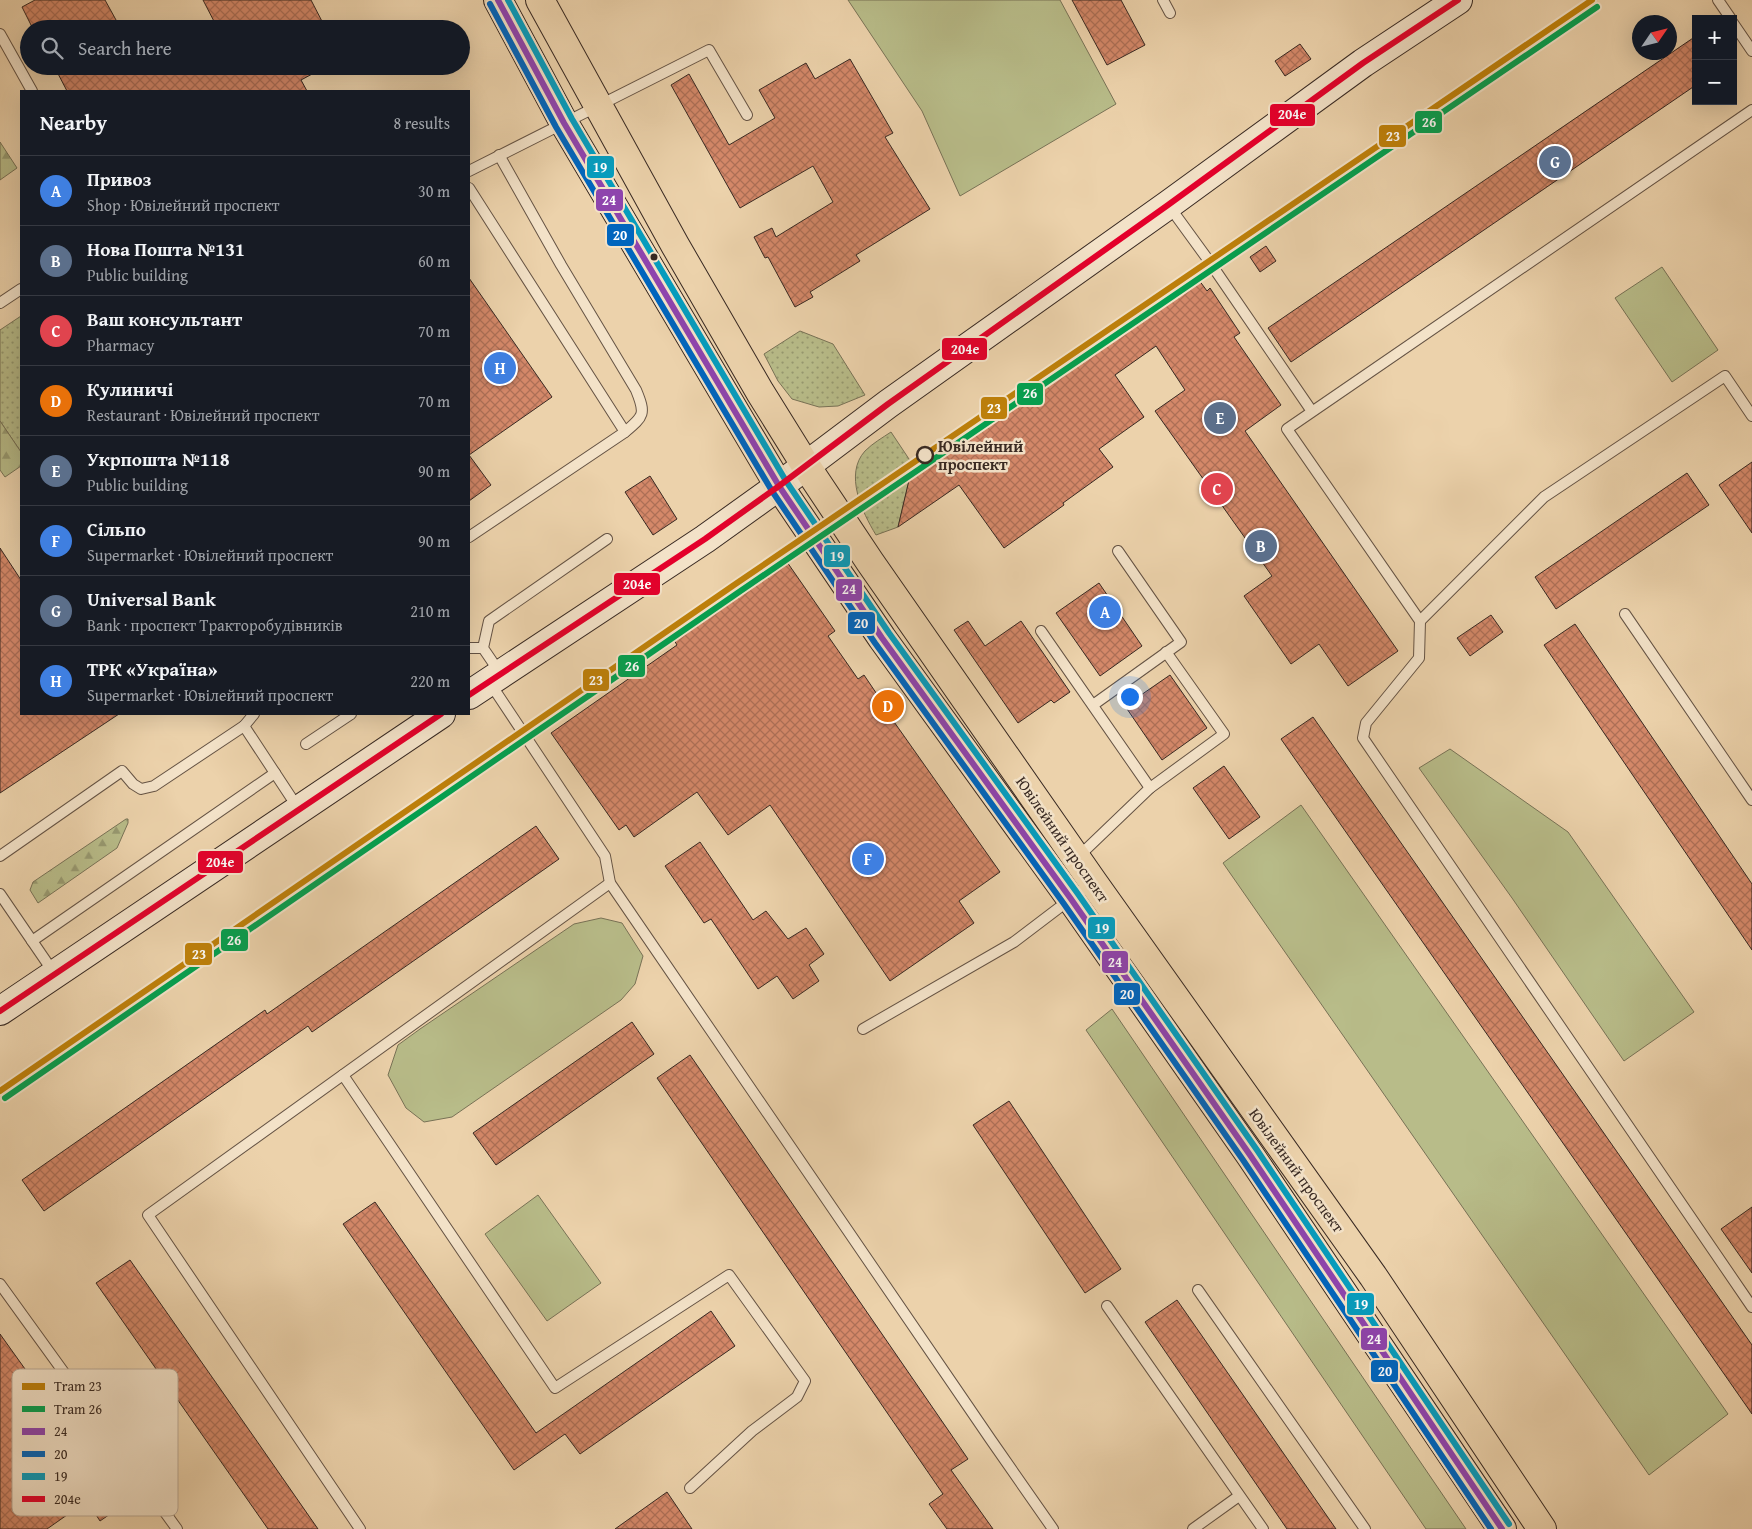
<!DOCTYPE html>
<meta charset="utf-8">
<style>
:root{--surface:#171b24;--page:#242831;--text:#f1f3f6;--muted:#9ea1a6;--line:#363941;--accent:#2563eb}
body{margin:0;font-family:"Gentium Book Plus",serif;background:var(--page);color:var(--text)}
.controls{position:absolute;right:15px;top:15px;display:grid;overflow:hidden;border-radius:0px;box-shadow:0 5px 20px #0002}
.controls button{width:45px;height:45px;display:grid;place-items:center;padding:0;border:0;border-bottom:1px solid var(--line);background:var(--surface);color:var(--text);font:25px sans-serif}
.compass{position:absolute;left:1632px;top:15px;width:45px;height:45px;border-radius:50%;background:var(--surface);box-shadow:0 5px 20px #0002;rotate:55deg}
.you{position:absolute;left:1129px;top:696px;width:18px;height:18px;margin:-12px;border:4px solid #fff;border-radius:50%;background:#1a73e8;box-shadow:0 0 0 8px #1a73e833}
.badge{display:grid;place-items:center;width:32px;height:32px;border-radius:50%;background:var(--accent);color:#fff;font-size:16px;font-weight:700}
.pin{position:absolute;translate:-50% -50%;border:2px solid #fff;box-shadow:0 1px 5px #0006}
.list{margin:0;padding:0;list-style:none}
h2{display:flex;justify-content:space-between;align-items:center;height:65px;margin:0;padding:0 20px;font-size:21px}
h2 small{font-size:16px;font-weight:400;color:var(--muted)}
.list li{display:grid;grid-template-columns:32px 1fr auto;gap:15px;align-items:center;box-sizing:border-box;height:70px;padding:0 20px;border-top:1px solid var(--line)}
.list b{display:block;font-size:19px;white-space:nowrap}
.list p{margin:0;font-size:16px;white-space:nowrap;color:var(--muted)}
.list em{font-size:16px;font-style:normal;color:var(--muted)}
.icon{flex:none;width:28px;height:28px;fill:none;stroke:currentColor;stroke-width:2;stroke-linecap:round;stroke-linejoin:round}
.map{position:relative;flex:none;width:1752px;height:1529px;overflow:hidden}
.search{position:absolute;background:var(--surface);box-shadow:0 5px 20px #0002;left:20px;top:20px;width:450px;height:55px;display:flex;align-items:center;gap:12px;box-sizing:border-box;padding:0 18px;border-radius:28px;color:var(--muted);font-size:19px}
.panel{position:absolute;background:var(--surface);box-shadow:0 5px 20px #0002;left:20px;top:90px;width:450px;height:625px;border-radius:0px}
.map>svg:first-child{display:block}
.grass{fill:url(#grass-dots);stroke:#787256}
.forest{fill:url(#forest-firs);stroke:#787256}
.green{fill:#b8bc89;stroke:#787256}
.building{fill:url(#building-cross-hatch);stroke:#382922}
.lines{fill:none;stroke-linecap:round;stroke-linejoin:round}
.lane-casing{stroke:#655344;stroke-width:12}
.secondary-casing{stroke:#382922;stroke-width:30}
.primary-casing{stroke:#382922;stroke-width:30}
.lane{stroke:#f3e2c8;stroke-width:10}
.secondary{stroke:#f3e2c8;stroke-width:28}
.primary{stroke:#ecd2ab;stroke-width:28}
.bus-1-casing{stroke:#f3e2c8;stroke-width:10}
.bus-2-casing{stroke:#f3e2c8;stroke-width:10}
.bus-3-casing{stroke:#f3e2c8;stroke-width:10}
.bus-4-casing{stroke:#f3e2c8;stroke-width:10}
.bus-1{stroke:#8e44ad;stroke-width:6}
.bus-2{stroke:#0065bd;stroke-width:6}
.bus-3{stroke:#069cbd;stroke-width:6}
.bus-4{stroke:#e4002b;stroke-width:6}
.tram-1-casing{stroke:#f3e2c8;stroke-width:10}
.tram-2-casing{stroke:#f3e2c8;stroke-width:10}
.tram-1{stroke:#be800a;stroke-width:6}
.tram-2{stroke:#03a04f;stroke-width:6}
.bus-dot{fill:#382922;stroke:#f3e2c8;stroke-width:2}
.stop-dot{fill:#f3e2c8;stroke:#382922;stroke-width:2.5}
.labels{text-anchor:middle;stroke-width:5;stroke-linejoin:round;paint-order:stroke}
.stop-label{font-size:16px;font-weight:bold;fill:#382922;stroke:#f3e2c8;text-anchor:start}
.street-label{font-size:16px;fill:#382922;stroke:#f3e2c8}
.key{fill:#f3e2c8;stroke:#bbaa96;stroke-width:1}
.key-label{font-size:14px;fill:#382922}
.line-badge{stroke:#f3e2c8;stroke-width:2}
.badge-label{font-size:14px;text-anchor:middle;font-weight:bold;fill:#fff}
</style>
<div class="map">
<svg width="1752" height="1529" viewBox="0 0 1752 1529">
<defs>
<pattern id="grass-dots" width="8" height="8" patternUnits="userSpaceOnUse" patternTransform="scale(1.25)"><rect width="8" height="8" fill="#b8bc89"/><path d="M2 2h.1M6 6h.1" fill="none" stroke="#979970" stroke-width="1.8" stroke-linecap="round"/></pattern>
<pattern id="forest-firs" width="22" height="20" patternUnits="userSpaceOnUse" patternTransform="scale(1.25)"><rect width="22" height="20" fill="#b8bc89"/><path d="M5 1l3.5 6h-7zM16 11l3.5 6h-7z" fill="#979970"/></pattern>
<pattern id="building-cross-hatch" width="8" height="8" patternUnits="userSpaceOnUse" patternTransform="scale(1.25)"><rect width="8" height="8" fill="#d48869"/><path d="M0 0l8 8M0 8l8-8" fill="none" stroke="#ad6f56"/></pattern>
</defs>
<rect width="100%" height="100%" fill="#ecd2ab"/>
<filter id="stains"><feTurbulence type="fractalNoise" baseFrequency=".004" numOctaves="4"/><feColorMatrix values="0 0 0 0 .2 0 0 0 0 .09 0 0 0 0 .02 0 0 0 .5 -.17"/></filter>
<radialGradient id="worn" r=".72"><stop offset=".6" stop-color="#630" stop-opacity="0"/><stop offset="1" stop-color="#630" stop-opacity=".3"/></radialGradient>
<g class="grass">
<path d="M 21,316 L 21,452 L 0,421 L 0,330 Z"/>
<path d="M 800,331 L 833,344 L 865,395 L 838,406 L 819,407 L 792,399 L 778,381 L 764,354 Z"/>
<path d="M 891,432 L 913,465 L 898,527 L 876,535 C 862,512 844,474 865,451 C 873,443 882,438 891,432 Z"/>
</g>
<g class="forest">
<path d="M 0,142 L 17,168 L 0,180 Z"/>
<path d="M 0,421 L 21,452 L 21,466 L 5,477 L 0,470 Z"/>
<path d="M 126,819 L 128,819 L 128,823 L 117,848 L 38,903 L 30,890 L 33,882 Z"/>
</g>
<g class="green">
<path d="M 848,0 L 1060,0 L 1116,104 L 960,196 L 922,111 Z"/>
<path d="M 1662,267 L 1718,350 L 1672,382 L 1615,298 Z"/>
<path d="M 1450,749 L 1568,832 L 1694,1012 L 1624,1061 L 1512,898 L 1419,768 Z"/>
<path d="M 1301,805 L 1728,1414 L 1649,1475 L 1223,863 Z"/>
<path d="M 601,918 L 622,923 L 643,956 L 635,984 L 621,1000 L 452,1117 L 424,1122 L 406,1108 L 388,1075 L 398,1045 L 420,1029 L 574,924 Z"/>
<path d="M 1112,1009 L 1466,1529 L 1426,1529 L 1086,1030 Z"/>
<path d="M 538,1195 L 601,1283 L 547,1321 L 485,1234 Z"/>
</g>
<g class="building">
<path d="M 35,0 L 105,0 L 121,29 L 33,29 L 22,7 Z"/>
<path d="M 203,0 L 311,0 L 326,29 L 218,29 Z"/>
<path d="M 1072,0 L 1121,0 L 1145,45 L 1107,65 Z"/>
<path d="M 1696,36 L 1696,85 L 1291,362 L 1268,328 Z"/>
<path d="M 1300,44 L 1311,59 L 1285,76 L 1275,61 Z"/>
<path d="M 850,59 L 893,133 L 885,137 L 930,209 L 856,255 L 860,261 L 810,292 L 813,297 L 795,307 L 768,257 L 765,258 L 754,237 L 772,228 L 776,237 L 833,202 L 813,166 L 740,208 L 671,85 L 689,74 L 729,145 L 775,118 L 759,90 L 806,63 L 815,79 Z"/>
<path d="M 54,66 L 327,66 L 301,80 L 307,91 L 67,91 Z"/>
<path d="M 1266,246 L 1276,261 L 1260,272 L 1250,257 Z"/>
<path d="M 1196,276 L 1207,291 L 1210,288 L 1240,333 L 1234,337 L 1281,405 L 1245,431 L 1398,651 L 1348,686 L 1319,644 L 1291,664 L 1244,596 L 1272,576 L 1155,411 L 1185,390 L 1156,346 L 1115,375 L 1144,417 L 1099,449 L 1113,467 L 1063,503 L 1064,505 L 1004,548 L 959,485 L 898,527 L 910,476 Z"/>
<path d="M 469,278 L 552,397 L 469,455 L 491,485 L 469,501 Z"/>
<path d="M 1752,462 L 1752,533 L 1719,485 Z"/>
<path d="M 1687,473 L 1709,505 L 1556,609 L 1535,577 Z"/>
<path d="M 650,476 L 677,519 L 653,535 L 625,492 Z"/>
<path d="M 0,548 L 21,580 L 21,714 L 119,714 L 0,793 Z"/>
<path d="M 787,562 L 835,631 L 828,636 L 858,679 L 864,675 L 893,718 L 892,719 L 1000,872 L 959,901 L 974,923 L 890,981 L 770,805 L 728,835 L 697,792 L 634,837 L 626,825 L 619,830 L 551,733 L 677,645 L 674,640 Z"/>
<path d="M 1099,583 L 1142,646 L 1100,676 L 1056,613 Z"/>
<path d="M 1491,615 L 1503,632 L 1470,656 L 1457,638 Z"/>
<path d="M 968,621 L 985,646 L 1021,621 L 1070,692 L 1054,703 L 1051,700 L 1018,723 L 954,630 Z"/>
<path d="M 1575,624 L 1752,884 L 1752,950 L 1544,645 Z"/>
<path d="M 1170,675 L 1207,728 L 1162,760 L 1125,706 Z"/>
<path d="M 1313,717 L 1752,1345 L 1752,1414 L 1281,739 Z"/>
<path d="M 1224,766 L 1260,817 L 1229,839 L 1193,788 Z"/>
<path d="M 536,826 L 559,859 L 312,1032 L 308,1026 L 44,1211 L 22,1180 L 265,1010 L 267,1014 Z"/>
<path d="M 700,842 L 753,920 L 766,911 L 788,939 L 806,928 L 824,954 L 809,965 L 819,981 L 793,999 L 777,976 L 758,989 L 711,919 L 704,923 L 665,866 Z"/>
<path d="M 632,1022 L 654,1054 L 496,1165 L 473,1133 Z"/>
<path d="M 690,1055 L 968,1459 L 951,1470 L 993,1529 L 947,1529 L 929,1504 L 943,1494 L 657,1078 Z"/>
<path d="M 1009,1101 L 1121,1269 L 1085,1293 L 973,1125 Z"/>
<path d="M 375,1202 L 536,1433 L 711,1311 L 735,1346 L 580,1454 L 565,1434 L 514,1470 L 343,1224 Z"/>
<path d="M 1752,1207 L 1752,1273 L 1721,1229 Z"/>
<path d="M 130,1260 L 254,1437 L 318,1529 L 268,1529 L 96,1283 Z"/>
<path d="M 1177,1300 L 1200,1333 L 1336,1529 L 1287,1529 L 1145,1322 Z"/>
<path d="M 0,1334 L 93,1464 L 87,1468 L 116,1510 L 100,1521 L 87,1501 L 47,1529 L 0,1529 Z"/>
<path d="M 667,1492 L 692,1529 L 615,1529 Z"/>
</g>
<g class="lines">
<g class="lane-casing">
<g id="lane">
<path d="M 1163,0 L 1170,13"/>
<path d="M 1718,0 L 1731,19"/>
<path d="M 1733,23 L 1752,51"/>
<path d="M 0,34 L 32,91"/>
<path d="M 1752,110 L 1287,429 L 1420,621 L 1419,658 L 1366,723 L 1363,738 L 1752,1307"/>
<path d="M 469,171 L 709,50 L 747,115"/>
<path d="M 469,188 L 625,432"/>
<path d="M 1169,206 L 1209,261 L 1311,410"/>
<path d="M 0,303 L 21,289"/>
<path d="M 469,537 L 625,432 C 644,416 646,414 636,390 L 561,265 L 499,155"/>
<path d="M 1625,614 L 1752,800"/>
<path d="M 1420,621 L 1544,497 L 1725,376 L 1752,416"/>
<path d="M 1041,631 L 1150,788"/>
<path d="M 469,648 L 483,648"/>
<path d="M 500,673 L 483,648 L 489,621 L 607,539"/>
<path d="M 490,683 L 605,856 L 610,883 L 991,1440 L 1053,1529"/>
<path d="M 1093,705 L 1181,642 L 1118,551"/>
<path d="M 254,714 L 244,726 L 298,808"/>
<path d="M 306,744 L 351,714"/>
<path d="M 0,856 L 122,771 L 133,784 L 141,789 L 154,786 L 244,726"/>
<path d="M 1077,858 L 1150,788 L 1224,734 L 1166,652"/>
<path d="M 0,894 L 54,973"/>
<path d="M 32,941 L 275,773"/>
<path d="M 863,1029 L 1014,942 L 1093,882"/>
<path d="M 343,1075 L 555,1388 L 729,1275 L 805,1381 L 797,1397 L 752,1431 L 690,1488"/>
<path d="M 0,1284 L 177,1529"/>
<path d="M 1198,1290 L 1365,1529"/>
<path d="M 1107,1306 L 1263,1529"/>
<path d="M 360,1529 L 148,1215 L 610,883"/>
<path d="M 1193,1529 L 1239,1496"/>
</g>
</g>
<g class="secondary-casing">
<g id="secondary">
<path d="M 469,695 L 705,539 L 779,486 L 888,404 L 1168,205 L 1363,63 L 1458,0"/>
<path d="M 0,1011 L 441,714"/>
</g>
</g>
<g class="primary-casing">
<g id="primary">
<path d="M 498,0 L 564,123 L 779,486 L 882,638 L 1071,899 L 1250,1155 L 1502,1529"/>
<path d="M 540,0 L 675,245 L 760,392 L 806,466 L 870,562 L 1093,882 L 1373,1276 L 1542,1529"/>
</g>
</g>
<use href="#lane" class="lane"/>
<use href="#secondary" class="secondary"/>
<use href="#primary" class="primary"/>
<g class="bus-1-casing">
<path id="bus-1" d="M 498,0 L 564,123 L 779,486 L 882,638 L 1071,899 L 1250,1155 L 1502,1529"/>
</g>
<g class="bus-2-casing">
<path id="bus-2" d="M 490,4 L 556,127 L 772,491 L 875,643 L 1064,904 L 1243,1160 L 1491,1529"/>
</g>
<g class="bus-3-casing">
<path id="bus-3" d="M 508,0 L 572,119 L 786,481 L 889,633 L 1078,894 L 1257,1150 L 1509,1524"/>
</g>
<g class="bus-4-casing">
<g id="bus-4">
<path d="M 469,695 L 705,539 L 779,486 L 888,404 L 1168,205 L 1363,63 L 1458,0"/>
<path d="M 0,1011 L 441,714"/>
</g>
</g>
<use href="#bus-1" class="bus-1"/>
<use href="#bus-2" class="bus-2"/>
<use href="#bus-3" class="bus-3"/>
<use href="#bus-4" class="bus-4"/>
<g class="tram-1-casing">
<path id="tram-1" d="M 0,1091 L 734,585 L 1592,0"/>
</g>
<g class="tram-2-casing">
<path id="tram-2" d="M 5,1098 L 739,592 L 1597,7"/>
</g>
<use href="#tram-1" class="tram-1"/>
<use href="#tram-2" class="tram-2"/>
</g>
<circle class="bus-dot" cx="654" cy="257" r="4.5"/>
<circle class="stop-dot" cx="925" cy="455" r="8"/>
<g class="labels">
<g class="stop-label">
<text x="938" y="452">Ювілейний<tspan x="938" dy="18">проспект</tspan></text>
</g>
<g class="street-label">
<text transform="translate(1063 839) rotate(55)" y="6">Ювілейний проспект</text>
<text transform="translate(1297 1170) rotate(54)" y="6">Ювілейний проспект</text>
</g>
</g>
<rect x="12" y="1369" width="166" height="147" rx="8" class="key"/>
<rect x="22" y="1383" width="23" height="7" fill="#be800a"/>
<rect x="22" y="1406" width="23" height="6" fill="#03a04f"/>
<rect x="22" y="1428" width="23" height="7" fill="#8e44ad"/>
<rect x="22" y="1451" width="23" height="6" fill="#0065bd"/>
<rect x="22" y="1473" width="23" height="7" fill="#069cbd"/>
<rect x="22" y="1496" width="23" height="6" fill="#e4002b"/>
<g class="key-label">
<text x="54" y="1391">Tram 23</text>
<text x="54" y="1414">Tram 26</text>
<text x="54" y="1436">24</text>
<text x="54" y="1459">20</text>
<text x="54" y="1481">19</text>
<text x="54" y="1504">204е</text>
</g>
<g class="line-badge">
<rect x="1269" y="103" width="47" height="24" rx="5" fill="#e4002b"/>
<rect x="1414" y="110" width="29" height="24" rx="5" fill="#03a04f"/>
<rect x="1378" y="124" width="29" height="24" rx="5" fill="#be800a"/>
<rect x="586" y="155" width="29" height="24" rx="5" fill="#069cbd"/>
<rect x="595" y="188" width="29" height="24" rx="5" fill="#8e44ad"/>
<rect x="606" y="223" width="29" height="24" rx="5" fill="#0065bd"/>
<rect x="941" y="337" width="47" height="24" rx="5" fill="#e4002b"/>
<rect x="1016" y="382" width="28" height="24" rx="5" fill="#03a04f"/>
<rect x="980" y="396" width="28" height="24" rx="5" fill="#be800a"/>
<rect x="823" y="544" width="28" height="24" rx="5" fill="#069cbd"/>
<rect x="613" y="572" width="48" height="24" rx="5" fill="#e4002b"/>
<rect x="835" y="578" width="28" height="24" rx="5" fill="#8e44ad"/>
<rect x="847" y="611" width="29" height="24" rx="5" fill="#0065bd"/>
<rect x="617" y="654" width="29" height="24" rx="5" fill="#03a04f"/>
<rect x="582" y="668" width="28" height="24" rx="5" fill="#be800a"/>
<rect x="197" y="850" width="47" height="24" rx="5" fill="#e4002b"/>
<rect x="1087" y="916" width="29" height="24" rx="5" fill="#069cbd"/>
<rect x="220" y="928" width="29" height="24" rx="5" fill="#03a04f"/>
<rect x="184" y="942" width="29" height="24" rx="5" fill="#be800a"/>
<rect x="1101" y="950" width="28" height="24" rx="5" fill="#8e44ad"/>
<rect x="1113" y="982" width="28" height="24" rx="5" fill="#0065bd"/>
<rect x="1346" y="1292" width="29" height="24" rx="5" fill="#069cbd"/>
<rect x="1360" y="1327" width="28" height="24" rx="5" fill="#8e44ad"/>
<rect x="1370" y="1359" width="29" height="24" rx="5" fill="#0065bd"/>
</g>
<g class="badge-label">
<text x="1292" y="119">204е</text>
<text x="1429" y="127">26</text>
<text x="1393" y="141">23</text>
<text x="600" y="172">19</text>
<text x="609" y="205">24</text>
<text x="620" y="240">20</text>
<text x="965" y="354">204е</text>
<text x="1030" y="398">26</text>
<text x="994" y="413">23</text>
<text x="837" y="561">19</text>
<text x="637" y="589">204е</text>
<text x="849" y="594">24</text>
<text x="861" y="628">20</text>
<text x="632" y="671">26</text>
<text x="596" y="685">23</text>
<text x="220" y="867">204е</text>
<text x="1102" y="933">19</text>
<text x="234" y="945">26</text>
<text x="199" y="959">23</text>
<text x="1115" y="967">24</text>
<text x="1127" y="999">20</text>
<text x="1361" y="1309">19</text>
<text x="1374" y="1344">24</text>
<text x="1385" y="1376">20</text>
</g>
<rect width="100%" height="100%" filter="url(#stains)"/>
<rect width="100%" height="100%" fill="url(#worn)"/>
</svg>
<div class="controls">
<button>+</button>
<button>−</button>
</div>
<svg class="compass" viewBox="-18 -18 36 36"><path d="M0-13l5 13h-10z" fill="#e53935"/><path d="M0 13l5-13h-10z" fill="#9ea1a6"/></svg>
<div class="you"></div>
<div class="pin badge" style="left:1105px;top:612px;background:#3f7fe0">A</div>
<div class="pin badge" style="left:1261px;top:546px;background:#5c6f8a">B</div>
<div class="pin badge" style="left:1217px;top:489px;background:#e0444e">C</div>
<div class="pin badge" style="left:888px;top:706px;background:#e8710a">D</div>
<div class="pin badge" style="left:1220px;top:418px;background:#5c6f8a">E</div>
<div class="pin badge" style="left:868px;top:859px;background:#3f7fe0">F</div>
<div class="pin badge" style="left:1555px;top:162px;background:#5c6f8a">G</div>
<div class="pin badge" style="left:500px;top:368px;background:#3f7fe0">H</div>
<div class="search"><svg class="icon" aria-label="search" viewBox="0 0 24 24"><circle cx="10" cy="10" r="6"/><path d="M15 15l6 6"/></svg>Search here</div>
<section class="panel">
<h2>Nearby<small>8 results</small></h2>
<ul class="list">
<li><span class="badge" style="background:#3f7fe0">A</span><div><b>Привоз</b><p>Shop · Ювілейний проспект</p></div><em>30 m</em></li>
<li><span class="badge" style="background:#5c6f8a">B</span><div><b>Нова Пошта №131</b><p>Public building</p></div><em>60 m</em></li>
<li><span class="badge" style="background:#e0444e">C</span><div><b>Ваш консультант</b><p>Pharmacy</p></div><em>70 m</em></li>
<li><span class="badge" style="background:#e8710a">D</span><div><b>Кулиничі</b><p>Restaurant · Ювілейний проспект</p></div><em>70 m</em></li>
<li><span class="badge" style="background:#5c6f8a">E</span><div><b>Укрпошта №118</b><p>Public building</p></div><em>90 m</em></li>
<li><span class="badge" style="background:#3f7fe0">F</span><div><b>Сільпо</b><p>Supermarket · Ювілейний проспект</p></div><em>90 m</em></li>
<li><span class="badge" style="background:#5c6f8a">G</span><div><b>Universal Bank</b><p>Bank · проспект Тракторобудівників</p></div><em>210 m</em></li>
<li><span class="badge" style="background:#3f7fe0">H</span><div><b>ТРК «Україна»</b><p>Supermarket · Ювілейний проспект</p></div><em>220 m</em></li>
</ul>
</section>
</div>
